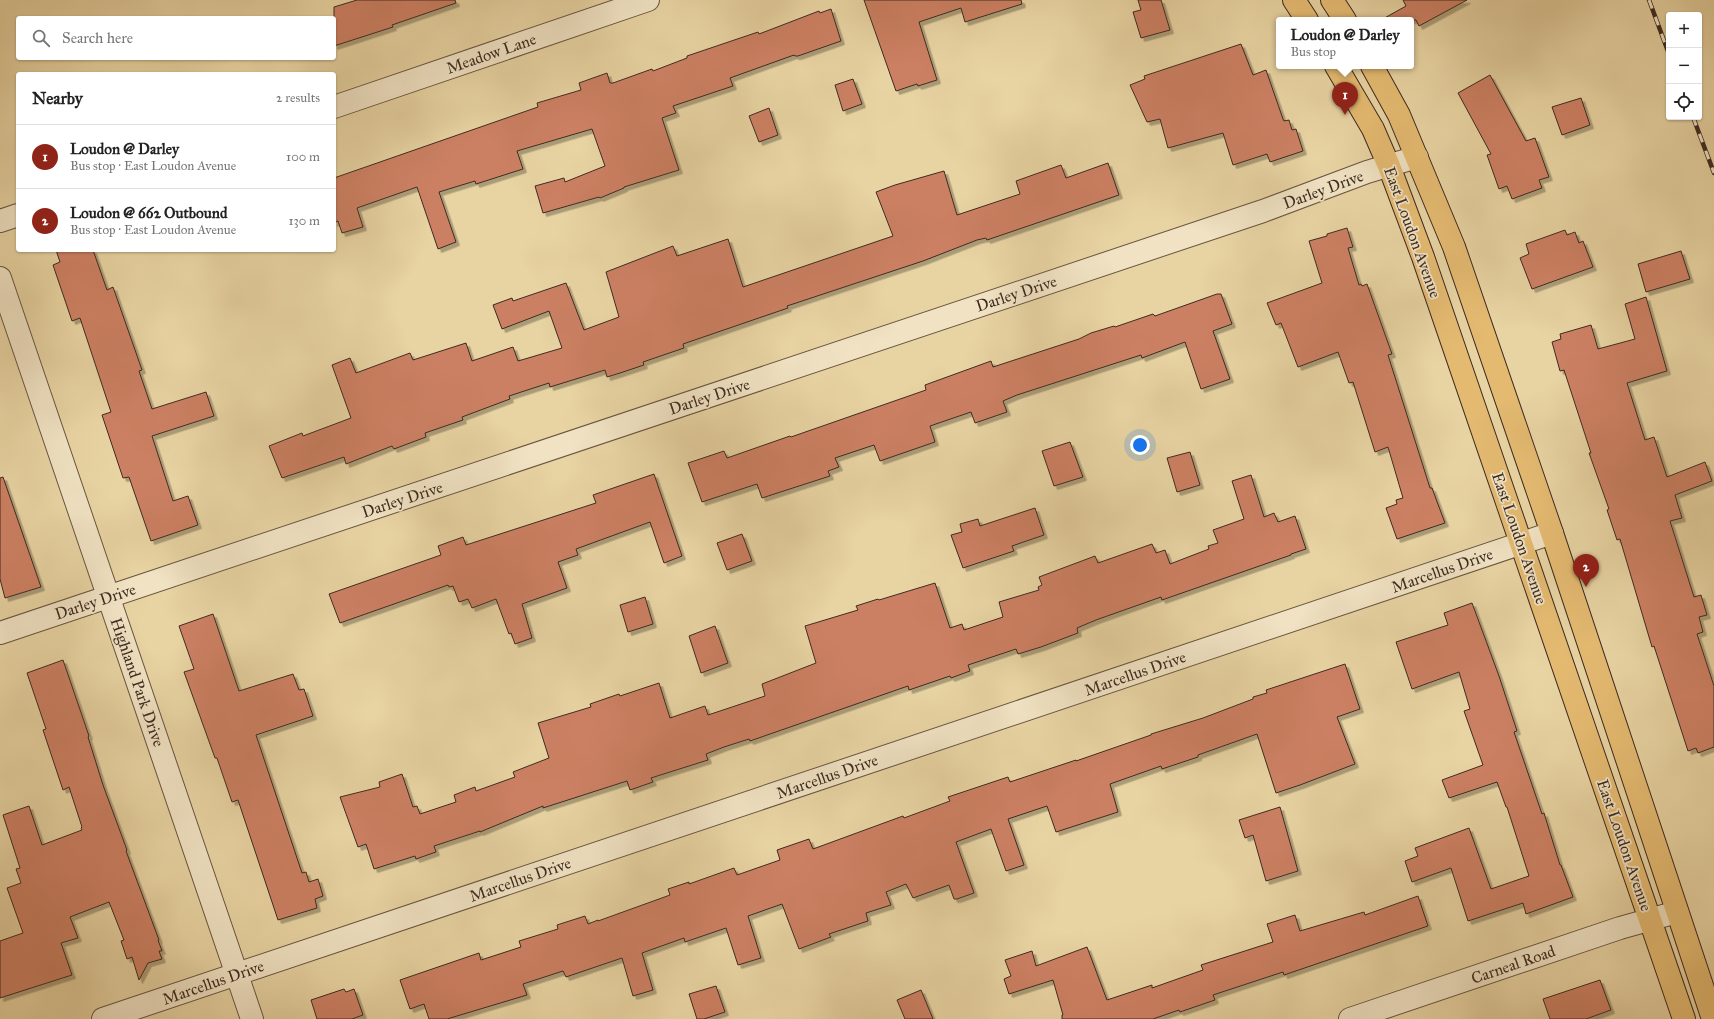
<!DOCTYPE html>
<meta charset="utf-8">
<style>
:root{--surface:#fff;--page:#f6f6f6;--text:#222;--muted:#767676;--line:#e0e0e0;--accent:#8f2418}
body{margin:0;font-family:"IM FELL Great Primer",serif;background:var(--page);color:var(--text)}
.controls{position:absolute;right:12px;top:12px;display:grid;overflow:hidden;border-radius:4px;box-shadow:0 1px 3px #0004}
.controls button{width:36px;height:36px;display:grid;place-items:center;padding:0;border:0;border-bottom:1px solid var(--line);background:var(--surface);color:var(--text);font:20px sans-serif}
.you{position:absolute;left:1140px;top:445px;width:14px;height:14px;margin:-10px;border:3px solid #fff;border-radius:50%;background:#1a73e8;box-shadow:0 0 0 6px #1a73e833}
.badge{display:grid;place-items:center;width:26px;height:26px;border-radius:50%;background:var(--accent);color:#fff;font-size:13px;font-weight:700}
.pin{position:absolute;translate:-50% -33px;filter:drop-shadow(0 1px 2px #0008)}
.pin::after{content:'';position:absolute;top:21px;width:14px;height:12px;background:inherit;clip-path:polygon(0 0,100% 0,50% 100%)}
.popup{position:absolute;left:1276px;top:17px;width:138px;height:52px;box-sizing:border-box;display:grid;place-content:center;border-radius:4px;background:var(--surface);filter:drop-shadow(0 1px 3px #0005);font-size:13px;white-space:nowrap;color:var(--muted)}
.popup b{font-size:15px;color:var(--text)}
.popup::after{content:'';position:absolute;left:50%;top:100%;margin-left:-8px;border:8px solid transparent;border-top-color:var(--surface)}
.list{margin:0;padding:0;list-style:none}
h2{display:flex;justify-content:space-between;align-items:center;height:52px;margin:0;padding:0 16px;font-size:17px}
h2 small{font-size:13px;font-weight:400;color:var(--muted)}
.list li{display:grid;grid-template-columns:26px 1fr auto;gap:12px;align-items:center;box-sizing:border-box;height:64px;padding:0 16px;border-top:1px solid var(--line)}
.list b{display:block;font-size:15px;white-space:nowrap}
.list p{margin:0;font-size:13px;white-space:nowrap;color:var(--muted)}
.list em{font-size:13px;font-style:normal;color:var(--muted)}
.icon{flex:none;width:22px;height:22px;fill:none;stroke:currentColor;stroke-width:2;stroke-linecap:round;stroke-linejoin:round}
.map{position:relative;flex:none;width:1714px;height:1019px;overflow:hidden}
.search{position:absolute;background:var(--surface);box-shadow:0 1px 3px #0004;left:16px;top:16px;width:320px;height:44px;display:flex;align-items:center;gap:10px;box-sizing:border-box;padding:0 14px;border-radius:4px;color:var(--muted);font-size:15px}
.panel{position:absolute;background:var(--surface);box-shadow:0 1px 3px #0004;left:16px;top:72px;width:320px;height:180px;border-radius:4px}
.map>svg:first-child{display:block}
.building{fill:#cc8064;stroke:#3d2b21;filter:url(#shadow)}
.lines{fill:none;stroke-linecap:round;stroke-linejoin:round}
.minor-casing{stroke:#685541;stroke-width:24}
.major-casing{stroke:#3d2b21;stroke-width:24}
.minor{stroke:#f0e2c3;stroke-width:22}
.major{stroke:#e4ba71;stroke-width:22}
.rail-casing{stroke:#3d2b21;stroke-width:4.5}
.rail{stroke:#f0e2c3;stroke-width:3;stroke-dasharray:9;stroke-linecap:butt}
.labels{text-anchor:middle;stroke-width:3.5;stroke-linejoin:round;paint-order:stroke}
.street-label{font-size:16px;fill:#3d2b21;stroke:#f0e2c3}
</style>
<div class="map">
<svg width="1714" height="1019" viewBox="0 0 1714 1019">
<defs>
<filter id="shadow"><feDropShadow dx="3.5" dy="3.5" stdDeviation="0" flood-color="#0004"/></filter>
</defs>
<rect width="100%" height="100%" fill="#e8d3a2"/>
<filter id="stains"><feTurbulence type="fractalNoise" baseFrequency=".005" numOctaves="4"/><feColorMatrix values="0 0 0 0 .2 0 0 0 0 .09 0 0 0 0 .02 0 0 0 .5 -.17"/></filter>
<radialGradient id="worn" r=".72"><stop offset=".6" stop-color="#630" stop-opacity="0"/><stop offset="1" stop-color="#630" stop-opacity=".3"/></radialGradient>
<g class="building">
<path d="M 357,0 L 455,0 L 456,3 L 392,25 L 393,27 L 334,46 L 334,7 Z"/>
<path d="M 864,0 L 1021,0 L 1022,4 L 965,22 L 961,8 L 919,22 L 937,80 L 918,86 L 917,84 L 896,91 Z"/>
<path d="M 1138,0 L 1161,0 L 1170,30 L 1141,38 L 1133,12 L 1141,10 Z"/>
<path d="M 1403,0 L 1467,0 L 1419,26 L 1416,20 L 1381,20 L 1406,6 Z"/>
<path d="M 831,9 L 841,41 L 798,56 L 795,56 L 794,55 L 730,78 L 733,86 L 673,106 L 676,113 L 662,118 L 679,170 L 624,187 L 624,188 L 600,198 L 599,197 L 543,213 L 535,186 L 564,178 L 565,182 L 605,166 L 592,129 L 517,151 L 523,169 L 476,184 L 475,181 L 439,192 L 456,242 L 438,249 L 417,187 L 357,208 L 363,227 L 342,233 L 338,221 L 334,223 L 334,178 L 538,107 L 537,103 L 581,90 L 579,83 L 607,73 L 610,83 L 613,83 L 652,69 L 653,71 L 687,58 L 687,56 L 758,32 L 759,34 L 819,11 L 820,13 Z"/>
<path d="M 1241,44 L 1253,75 L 1266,70 L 1283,119 L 1284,121 L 1289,120 L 1292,130 L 1296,129 L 1303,151 L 1270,162 L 1267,154 L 1233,165 L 1223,133 L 1168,148 L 1160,119 L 1147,122 L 1130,85 L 1145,79 L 1144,76 Z"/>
<path d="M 1490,75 L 1526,141 L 1535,138 L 1549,177 L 1539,180 L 1542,188 L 1512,199 L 1507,186 L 1499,189 L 1487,155 L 1491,154 L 1458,93 Z"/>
<path d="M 853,79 L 862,104 L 843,111 L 835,85 Z"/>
<path d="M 1581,98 L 1590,125 L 1562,135 L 1552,107 Z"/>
<path d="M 769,108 L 778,135 L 759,142 L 749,116 Z"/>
<path d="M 1108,163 L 1119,195 L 987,240 L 986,238 L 977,240 L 923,261 L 787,306 L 788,308 L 683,344 L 684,348 L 643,362 L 644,365 L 620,373 L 607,377 L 605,370 L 550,387 L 549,383 L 509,396 L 510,399 L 462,417 L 463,420 L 425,433 L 426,437 L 394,449 L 392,446 L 346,464 L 344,457 L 282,478 L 269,446 L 302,433 L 303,436 L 351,418 L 332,365 L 350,358 L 356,373 L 410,353 L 413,360 L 466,343 L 472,361 L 513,347 L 518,361 L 562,348 L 549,311 L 502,329 L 493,305 L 512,298 L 513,301 L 566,283 L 584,330 L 619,317 L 606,272 L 673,246 L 677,256 L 728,239 L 743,287 L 893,236 L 876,192 L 895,185 L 944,171 L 957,215 L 1020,194 L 1016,181 L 1061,165 L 1066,178 Z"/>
<path d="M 1347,228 L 1353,247 L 1348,248 L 1359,285 L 1361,284 L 1362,286 L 1367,284 L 1392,354 L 1388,355 L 1430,488 L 1432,488 L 1445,523 L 1397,539 L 1386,508 L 1397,504 L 1396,500 L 1403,498 L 1388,447 L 1375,452 L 1353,382 L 1349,383 L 1338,352 L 1298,367 L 1281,323 L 1276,325 L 1267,303 L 1322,283 L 1309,241 L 1327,236 L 1327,234 Z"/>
<path d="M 1565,230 L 1567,235 L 1575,232 L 1579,243 L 1583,241 L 1593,267 L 1532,289 L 1520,258 L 1529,254 L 1526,244 Z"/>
<path d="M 56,250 L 93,250 L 107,290 L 113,287 L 142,370 L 139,371 L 152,409 L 206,392 L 214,416 L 152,436 L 173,501 L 188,496 L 198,525 L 151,541 L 129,477 L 123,478 L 102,415 L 111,412 L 80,318 L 72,321 L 53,265 L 60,262 Z"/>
<path d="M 1681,251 L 1690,279 L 1646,292 L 1638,264 Z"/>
<path d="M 1217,294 L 1221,294 L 1232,324 L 1213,331 L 1230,379 L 1201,389 L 1185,342 L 1142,358 L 1141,355 L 1017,395 L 1003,401 L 1007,412 L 975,423 L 971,412 L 930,426 L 935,442 L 880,461 L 874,445 L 835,458 L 839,467 L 828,471 L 830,476 L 762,498 L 757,484 L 702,502 L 688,463 L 724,451 L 727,458 L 790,436 L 791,437 L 926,390 L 925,385 L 991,361 L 993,367 L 1079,339 L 1091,333 L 1114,326 L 1115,327 L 1153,314 L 1155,316 Z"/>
<path d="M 1646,297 L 1667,371 L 1627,383 L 1645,440 L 1654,437 L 1667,477 L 1705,462 L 1712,481 L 1675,495 L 1682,518 L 1670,521 L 1694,597 L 1701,595 L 1707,615 L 1699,617 L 1703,632 L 1697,634 L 1714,686 L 1714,747 L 1698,753 L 1696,748 L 1688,751 L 1654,646 L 1652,647 L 1620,539 L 1617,540 L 1607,510 L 1609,509 L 1589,453 L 1591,453 L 1564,370 L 1560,371 L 1552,342 L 1561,339 L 1560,334 L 1591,325 L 1598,349 L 1635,339 L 1625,304 Z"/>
<path d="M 1070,442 L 1083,477 L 1054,486 L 1042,451 Z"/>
<path d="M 1190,452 L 1200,485 L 1177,492 L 1167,458 Z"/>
<path d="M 654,474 L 682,556 L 664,563 L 650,522 L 576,549 L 578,555 L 558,562 L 567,588 L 522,604 L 532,638 L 515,644 L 511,633 L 509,634 L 496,599 L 472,608 L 468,599 L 459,602 L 453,586 L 449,587 L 448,585 L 340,623 L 329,594 L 441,555 L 438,546 L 463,537 L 466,545 L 596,503 L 593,495 Z"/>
<path d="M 1251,475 L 1264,517 L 1274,513 L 1278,522 L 1295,516 L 1306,549 L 1291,554 L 1291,555 L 1162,600 L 1161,597 L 1096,620 L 1077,628 L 1078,633 L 1041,647 L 1018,654 L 1016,649 L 968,665 L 970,671 L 951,678 L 950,676 L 909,690 L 908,686 L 750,741 L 749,739 L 724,747 L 706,754 L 708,760 L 651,778 L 653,782 L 630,790 L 627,781 L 543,808 L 543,806 L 480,832 L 480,831 L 434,846 L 436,852 L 416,859 L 415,856 L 374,869 L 366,844 L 358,847 L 340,797 L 380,787 L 379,782 L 402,774 L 413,807 L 417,806 L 420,814 L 456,802 L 454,795 L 475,787 L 476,791 L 515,777 L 513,772 L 549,758 L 538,723 L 591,707 L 590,704 L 619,694 L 620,696 L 659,683 L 670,718 L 705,706 L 708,715 L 765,696 L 762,684 L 816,663 L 805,626 L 858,610 L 856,606 L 878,599 L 879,600 L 935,583 L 950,628 L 962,624 L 964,630 L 1003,617 L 999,602 L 1039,590 L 1038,587 L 1042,585 L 1039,577 L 1095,556 L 1098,563 L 1152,544 L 1156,553 L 1165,550 L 1170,564 L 1209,549 L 1208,546 L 1218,543 L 1213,530 L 1244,519 L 1232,481 Z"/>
<path d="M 3,477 L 41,587 L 5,598 L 0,579 L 0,478 Z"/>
<path d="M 1035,508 L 1044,535 L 1012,546 L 1014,551 L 963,568 L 951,535 L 962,532 L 960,524 L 978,519 L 980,526 Z"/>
<path d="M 742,534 L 752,561 L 727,570 L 717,543 Z"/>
<path d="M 645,597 L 653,624 L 628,632 L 620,605 Z"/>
<path d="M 1472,603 L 1499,676 L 1517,731 L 1514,732 L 1542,814 L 1544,813 L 1560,865 L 1561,865 L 1573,897 L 1526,914 L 1523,903 L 1468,921 L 1451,868 L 1412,882 L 1405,861 L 1418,856 L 1415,848 L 1469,828 L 1491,889 L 1529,876 L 1507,807 L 1506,807 L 1497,782 L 1449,798 L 1442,780 L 1483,765 L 1464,711 L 1470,709 L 1459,672 L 1412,689 L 1396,642 L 1448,625 L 1444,613 Z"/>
<path d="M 213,614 L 239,691 L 293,674 L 299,690 L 304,689 L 313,716 L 256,735 L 302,873 L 306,872 L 309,882 L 318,879 L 323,896 L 315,899 L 317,908 L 278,920 L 238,800 L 232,802 L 217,758 L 215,758 L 184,672 L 194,669 L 179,626 Z"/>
<path d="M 715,626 L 728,663 L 701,673 L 689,636 Z"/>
<path d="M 63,660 L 89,736 L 88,737 L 103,785 L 127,850 L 126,851 L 159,940 L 158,940 L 162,951 L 159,951 L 162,959 L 148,963 L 139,980 L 132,957 L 127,959 L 121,941 L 124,940 L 109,902 L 70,917 L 78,938 L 61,943 L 72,975 L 0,998 L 0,941 L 23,933 L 7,888 L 21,883 L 16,869 L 20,868 L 3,815 L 29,806 L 42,845 L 82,830 L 81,828 L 82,827 L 69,787 L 63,790 L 43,730 L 46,729 L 27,673 Z"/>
<path d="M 1345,664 L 1360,709 L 1337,717 L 1355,764 L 1300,785 L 1276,793 L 1257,734 L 1198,755 L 1198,757 L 1162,769 L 1161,766 L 1110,784 L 1118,812 L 1056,832 L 1047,806 L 1008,819 L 1024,865 L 1006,871 L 991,829 L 956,842 L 974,893 L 957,899 L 954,899 L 949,885 L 913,898 L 906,884 L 886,892 L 891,905 L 866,913 L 868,921 L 829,934 L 831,937 L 799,949 L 782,904 L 748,916 L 761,958 L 738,965 L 726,928 L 685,942 L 684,938 L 642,953 L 653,990 L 633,996 L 622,958 L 566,977 L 563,971 L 523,984 L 527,995 L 447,1019 L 429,1019 L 424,1004 L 410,1009 L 400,980 L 479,953 L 481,960 L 521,947 L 519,941 L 558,929 L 557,925 L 585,916 L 588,924 L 598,920 L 598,921 L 670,895 L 668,889 L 689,882 L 689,884 L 734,868 L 737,875 L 780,860 L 777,850 L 809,839 L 813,849 L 903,816 L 904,818 L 950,801 L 948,797 L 1008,777 L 1010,782 L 1076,760 L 1076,761 L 1151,735 L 1151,734 L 1203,718 L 1253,699 L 1253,697 L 1267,693 L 1266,690 Z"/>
<path d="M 1280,807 L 1298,871 L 1266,881 L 1253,835 L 1245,838 L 1239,820 Z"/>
<path d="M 1418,896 L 1428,926 L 1284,975 L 1283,972 L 1213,995 L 1215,1000 L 1180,1012 L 1179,1010 L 1153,1019 L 1062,1019 L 1062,1015 L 1063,1015 L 1053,980 L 1009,994 L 1004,979 L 1011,976 L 1005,960 L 1032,951 L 1036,966 L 1087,947 L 1107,1000 L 1152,985 L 1152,988 L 1203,970 L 1201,965 L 1273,942 L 1267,924 L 1295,915 L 1300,931 L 1364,912 L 1365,915 Z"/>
<path d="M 1600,980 L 1611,1010 L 1586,1019 L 1550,1019 L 1543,999 Z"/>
<path d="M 716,986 L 725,1012 L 704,1019 L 697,1019 L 689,994 Z"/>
<path d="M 344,989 L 346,992 L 354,989 L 363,1015 L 352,1019 L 317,1019 L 311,1000 Z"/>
<path d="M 921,990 L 933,1019 L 905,1019 L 897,1000 Z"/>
</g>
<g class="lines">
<g class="minor-casing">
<g id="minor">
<path d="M 334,107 L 648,0"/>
<path d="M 0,221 L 18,215"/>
<path d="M 0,278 L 252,1019"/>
<path d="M 0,633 L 1263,211 L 1367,172 L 1417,157"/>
<path d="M 103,1019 L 1552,533"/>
<path d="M 1350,1019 L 1620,928 L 1677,912"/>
</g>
</g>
<g class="major-casing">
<g id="major">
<path d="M 1294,0 L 1307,20"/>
<path d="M 1332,0 L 1345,20"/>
<path d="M 1336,66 L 1373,129 L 1389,166 L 1423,257 L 1684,1019"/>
<path d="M 1372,66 L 1399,115 L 1454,247 L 1552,533 L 1713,1019"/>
</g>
</g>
<use href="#minor" class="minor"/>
<use href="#major" class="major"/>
<g class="rail-casing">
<g id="rail">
<path d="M 1649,0 L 1669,54"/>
<path d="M 1693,117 L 1714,173"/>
</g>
</g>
<use href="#rail" class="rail"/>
</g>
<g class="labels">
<g class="street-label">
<text transform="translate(491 53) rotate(-19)" y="6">Meadow Lane</text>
<text transform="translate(1323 189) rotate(-20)" y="6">Darley Drive</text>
<text transform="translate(1413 232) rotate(70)" y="6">East Loudon Avenue</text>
<text transform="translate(1016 293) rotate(-18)" y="6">Darley Drive</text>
<text transform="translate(709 396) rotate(-18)" y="6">Darley Drive</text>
<text transform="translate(402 499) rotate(-18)" y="6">Darley Drive</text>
<text transform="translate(1520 538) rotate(71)" y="6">East Loudon Avenue</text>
<text transform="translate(1442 570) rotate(-19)" y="6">Marcellus Drive</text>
<text transform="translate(95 601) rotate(-18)" y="6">Darley Drive</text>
<text transform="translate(1135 673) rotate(-19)" y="6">Marcellus Drive</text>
<text transform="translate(138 682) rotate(71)" y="6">Highland Park Drive</text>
<text transform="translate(827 776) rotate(-19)" y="6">Marcellus Drive</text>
<text transform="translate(1625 845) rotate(71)" y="6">East Loudon Avenue</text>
<text transform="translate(520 879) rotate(-19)" y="6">Marcellus Drive</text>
<text transform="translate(1513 964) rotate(-19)" y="6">Carneal Road</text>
<text transform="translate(213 982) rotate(-19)" y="6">Marcellus Drive</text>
</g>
</g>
<rect width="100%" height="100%" filter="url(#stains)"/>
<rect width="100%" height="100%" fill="url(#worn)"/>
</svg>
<div class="controls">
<button>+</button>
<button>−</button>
<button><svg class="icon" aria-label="locate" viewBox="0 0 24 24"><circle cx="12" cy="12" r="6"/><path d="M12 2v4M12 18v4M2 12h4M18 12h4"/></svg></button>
</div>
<div class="you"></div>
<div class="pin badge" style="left:1345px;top:115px">1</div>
<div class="popup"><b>Loudon @ Darley</b>Bus stop</div>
<div class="pin badge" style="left:1586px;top:587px">2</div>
<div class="search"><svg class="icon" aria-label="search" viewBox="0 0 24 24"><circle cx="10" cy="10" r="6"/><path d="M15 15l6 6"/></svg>Search here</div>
<section class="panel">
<h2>Nearby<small>2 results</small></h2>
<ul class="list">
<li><span class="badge">1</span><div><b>Loudon @ Darley</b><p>Bus stop · East Loudon Avenue</p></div><em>100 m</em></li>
<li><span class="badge">2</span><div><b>Loudon @ 662 Outbound</b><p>Bus stop · East Loudon Avenue</p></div><em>130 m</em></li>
</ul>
</section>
</div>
